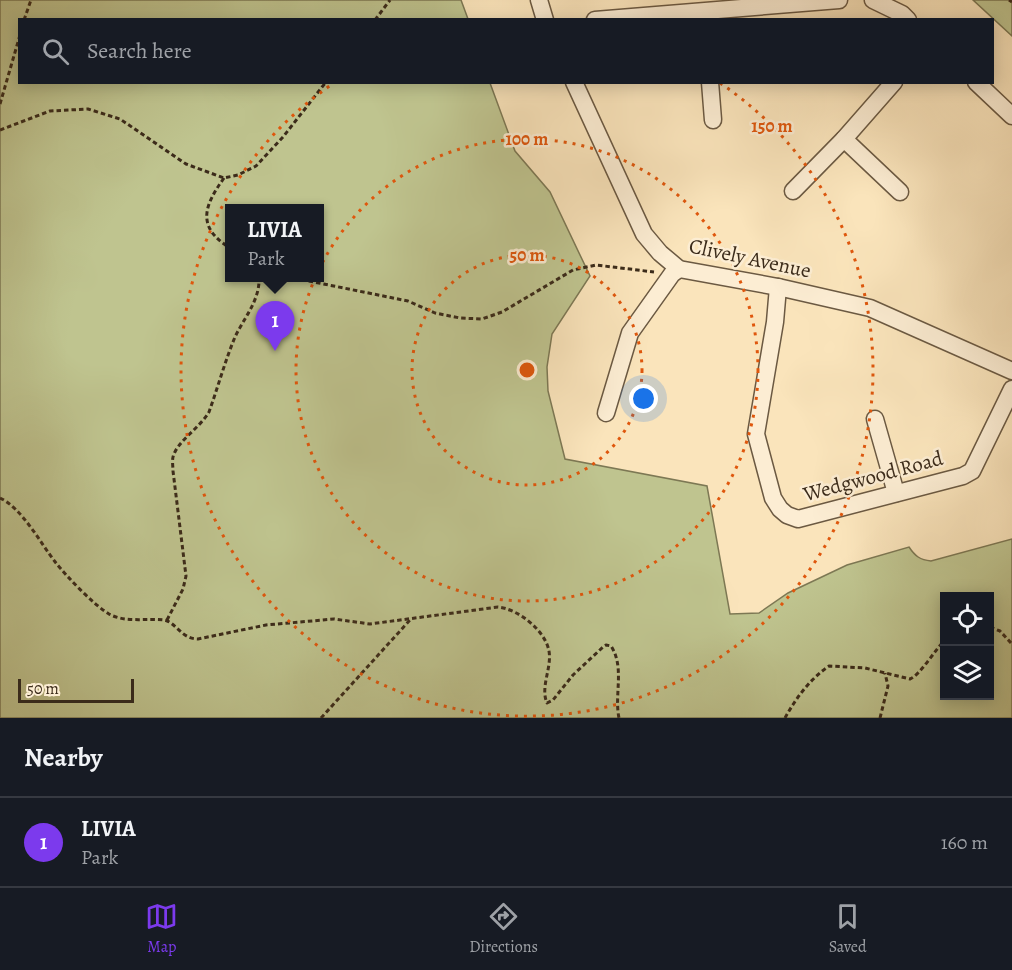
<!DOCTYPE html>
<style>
:root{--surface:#171b24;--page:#20242c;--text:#f1f3f6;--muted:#9ea1a6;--line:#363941;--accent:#7c3aed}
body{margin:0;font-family:Alegreya,serif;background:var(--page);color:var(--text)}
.controls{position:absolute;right:18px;bottom:18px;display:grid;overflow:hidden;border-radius:0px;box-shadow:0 3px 15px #0003}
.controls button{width:54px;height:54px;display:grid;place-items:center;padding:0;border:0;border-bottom:2px solid var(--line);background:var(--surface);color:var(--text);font:30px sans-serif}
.scale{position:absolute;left:18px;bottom:15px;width:116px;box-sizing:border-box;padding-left:6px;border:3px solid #3b2b1a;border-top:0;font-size:16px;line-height:21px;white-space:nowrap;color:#3b2b1a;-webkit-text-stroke:4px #fcedd3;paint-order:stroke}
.you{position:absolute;left:644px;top:399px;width:21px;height:21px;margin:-15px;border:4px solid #fff;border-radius:50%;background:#1a73e8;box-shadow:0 0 0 9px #1a73e833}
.badge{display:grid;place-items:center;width:39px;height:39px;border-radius:50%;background:var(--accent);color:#fff;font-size:20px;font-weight:700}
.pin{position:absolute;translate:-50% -50px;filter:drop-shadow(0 2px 3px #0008)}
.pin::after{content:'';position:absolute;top:32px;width:21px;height:18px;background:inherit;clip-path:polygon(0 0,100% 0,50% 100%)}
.popup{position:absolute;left:225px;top:204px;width:99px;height:78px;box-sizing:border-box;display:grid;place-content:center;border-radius:0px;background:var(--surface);filter:drop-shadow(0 2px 4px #0005);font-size:20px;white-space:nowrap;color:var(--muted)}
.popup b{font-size:22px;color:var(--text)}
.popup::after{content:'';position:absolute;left:50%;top:100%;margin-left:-12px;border:12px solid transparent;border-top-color:var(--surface)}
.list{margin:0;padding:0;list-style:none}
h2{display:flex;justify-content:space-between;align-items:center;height:78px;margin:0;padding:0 24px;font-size:26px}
h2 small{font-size:20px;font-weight:400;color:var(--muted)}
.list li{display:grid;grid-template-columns:39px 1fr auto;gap:18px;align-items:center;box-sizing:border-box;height:90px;padding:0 24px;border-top:2px solid var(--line)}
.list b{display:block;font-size:22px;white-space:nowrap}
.list p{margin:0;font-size:20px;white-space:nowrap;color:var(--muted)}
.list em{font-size:20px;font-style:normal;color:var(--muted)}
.icon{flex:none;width:33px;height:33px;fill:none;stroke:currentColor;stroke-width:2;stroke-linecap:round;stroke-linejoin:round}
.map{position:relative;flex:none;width:1012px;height:718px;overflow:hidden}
.search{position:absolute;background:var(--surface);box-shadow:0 3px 15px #0003;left:18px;right:18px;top:18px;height:66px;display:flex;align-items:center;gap:15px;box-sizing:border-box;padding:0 21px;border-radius:0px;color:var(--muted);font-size:22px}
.sheet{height:168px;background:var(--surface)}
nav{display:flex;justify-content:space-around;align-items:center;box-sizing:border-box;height:84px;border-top:2px solid var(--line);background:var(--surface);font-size:16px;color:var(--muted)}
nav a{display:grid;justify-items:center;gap:3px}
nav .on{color:var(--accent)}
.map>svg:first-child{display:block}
.green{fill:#bfc48f;stroke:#7d7854;stroke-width:1.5;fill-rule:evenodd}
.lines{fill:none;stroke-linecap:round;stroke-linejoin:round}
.minor-casing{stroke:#6b5942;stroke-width:19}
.path{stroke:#3b2b1a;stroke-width:3;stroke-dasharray:4.5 3;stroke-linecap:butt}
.minor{stroke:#fcedd3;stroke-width:16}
.ring{fill:none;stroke:#df570d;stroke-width:3;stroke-dasharray:3 6}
.labels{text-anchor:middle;stroke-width:5;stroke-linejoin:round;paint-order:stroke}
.street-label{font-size:21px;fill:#3b2b1a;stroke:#fcedd3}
.centre{fill:#df570d;stroke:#fcedd3;stroke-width:3}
.ring-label{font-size:18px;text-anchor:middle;font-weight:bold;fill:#df570d;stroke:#fcedd3;stroke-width:5;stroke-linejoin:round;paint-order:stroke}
</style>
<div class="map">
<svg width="1012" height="718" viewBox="0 0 1012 718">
<rect width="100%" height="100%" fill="#fae4bb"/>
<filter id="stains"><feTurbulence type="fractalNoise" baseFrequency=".00333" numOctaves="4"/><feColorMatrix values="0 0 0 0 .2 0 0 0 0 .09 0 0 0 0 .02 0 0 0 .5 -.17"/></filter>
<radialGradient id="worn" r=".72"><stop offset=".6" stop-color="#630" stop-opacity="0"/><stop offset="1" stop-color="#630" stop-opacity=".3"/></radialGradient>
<g class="green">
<path d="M 0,0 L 461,0 L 468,19 L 20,20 L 20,82 L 490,83 L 515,151 L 550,192 L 590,276 L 552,334 L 547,367 L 548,391 L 565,459 L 707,486 L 730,614 L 759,613 L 788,593 L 847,565 L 909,547 C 915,556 920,560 931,561 L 1012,539 L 1012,718 L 0,718 ZM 320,208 L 320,278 L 230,278 L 230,208 ZM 944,596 L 990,596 L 990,696 L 944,696 Z"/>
<path d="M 973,0 L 1012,0 L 1012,36 Z"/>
</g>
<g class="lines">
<g class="minor-casing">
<g id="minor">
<path d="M 539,0 L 545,20"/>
<path d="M 873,0 L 902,14 L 908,20"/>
<path d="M 595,20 L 839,0"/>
<path d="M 574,82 L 644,234 L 660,253 L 679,269 L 778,287 L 870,308 L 1012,371"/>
<path d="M 710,82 L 713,120"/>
<path d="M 976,82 L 1012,116"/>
<path d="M 844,139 L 900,192"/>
<path d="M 793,191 L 844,139 L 894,82"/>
<path d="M 778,287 L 775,322 L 756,434 L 773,498 L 780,509 L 787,515 L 798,519 L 963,476 L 972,471 L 1012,389"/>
<path d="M 606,413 L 630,333 L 672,274 L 679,269"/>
<path d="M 875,419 L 896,493"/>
</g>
</g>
<g class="path">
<path d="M 1009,0 L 1012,2"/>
<path d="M 24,20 L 31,0"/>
<path d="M 375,20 L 390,0"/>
<path d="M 0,104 L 20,35"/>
<path d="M 0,130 L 50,111 L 88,109 L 120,119 L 186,164 L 224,178 L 238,175 L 256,166 L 283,137 L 326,82"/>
<path d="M 224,178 C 204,206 196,227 230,248"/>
<path d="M 294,278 L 408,301 L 435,313 L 460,318 L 482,319 L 502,312 L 573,270 L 596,265 L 654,272"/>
<path d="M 0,498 C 22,508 41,544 56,563 C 68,578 94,605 109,614 C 125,623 147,618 164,620 C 176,622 181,639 198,639 L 266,625 L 334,619 L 370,624 L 498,607 C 518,609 545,630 549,651 C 552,668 540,687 547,703 L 553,700 L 573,675 L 603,647 L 606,645 L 611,646 C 625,667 614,695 619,718"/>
<path d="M 167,620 L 183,589 L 186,576 L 173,471 C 173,467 172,461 173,457 C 177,441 200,428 209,412 C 218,387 225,361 235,337 C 244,318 260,300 259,278"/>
<path d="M 990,627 L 1000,631 L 1012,644"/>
<path d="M 321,718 L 410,620"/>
<path d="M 785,718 C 796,698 810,679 829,666 L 865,668 L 910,679 C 920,675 935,650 944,641"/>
<path d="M 880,718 L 888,686 L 885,673"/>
</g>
<use href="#minor" class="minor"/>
</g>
<g class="ring">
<circle cx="527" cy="370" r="115"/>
<circle cx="527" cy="370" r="231"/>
<path d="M720 83A346 346 0 1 1 334 83"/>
</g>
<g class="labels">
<g class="street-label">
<text transform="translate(750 258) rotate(12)" y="7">Clively Avenue</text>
<text transform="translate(873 476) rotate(-15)" y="7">Wedgwood Road</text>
</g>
</g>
<circle cx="527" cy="370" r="9" class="centre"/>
<g class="ring-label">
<text x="772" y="132">150 m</text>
<text x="527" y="145">100 m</text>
<text x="527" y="261">50 m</text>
</g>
<rect width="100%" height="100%" filter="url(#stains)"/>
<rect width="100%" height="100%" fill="url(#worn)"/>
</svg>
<div class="controls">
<button><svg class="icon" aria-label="locate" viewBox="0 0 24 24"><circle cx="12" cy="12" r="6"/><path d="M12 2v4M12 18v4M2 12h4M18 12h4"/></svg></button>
<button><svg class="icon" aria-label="layers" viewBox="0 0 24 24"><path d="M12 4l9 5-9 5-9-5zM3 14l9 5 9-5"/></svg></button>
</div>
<div class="scale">50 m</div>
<div class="you"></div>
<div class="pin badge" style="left:275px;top:351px">1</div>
<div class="popup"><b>LIVIA</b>Park</div>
<div class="search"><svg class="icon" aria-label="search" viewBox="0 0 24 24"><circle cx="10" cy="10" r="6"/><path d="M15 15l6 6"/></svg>Search here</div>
</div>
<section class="sheet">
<h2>Nearby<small></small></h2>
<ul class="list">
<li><span class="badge">1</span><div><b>LIVIA</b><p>Park</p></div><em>160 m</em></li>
</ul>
</section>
<nav>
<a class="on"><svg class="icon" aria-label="map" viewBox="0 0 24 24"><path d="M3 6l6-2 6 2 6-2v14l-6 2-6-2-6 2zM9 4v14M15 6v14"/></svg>Map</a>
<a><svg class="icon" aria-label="directions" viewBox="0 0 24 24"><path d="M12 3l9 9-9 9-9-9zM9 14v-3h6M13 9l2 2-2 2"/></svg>Directions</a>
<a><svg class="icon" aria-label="saved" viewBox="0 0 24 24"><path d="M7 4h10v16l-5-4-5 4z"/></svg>Saved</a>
</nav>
